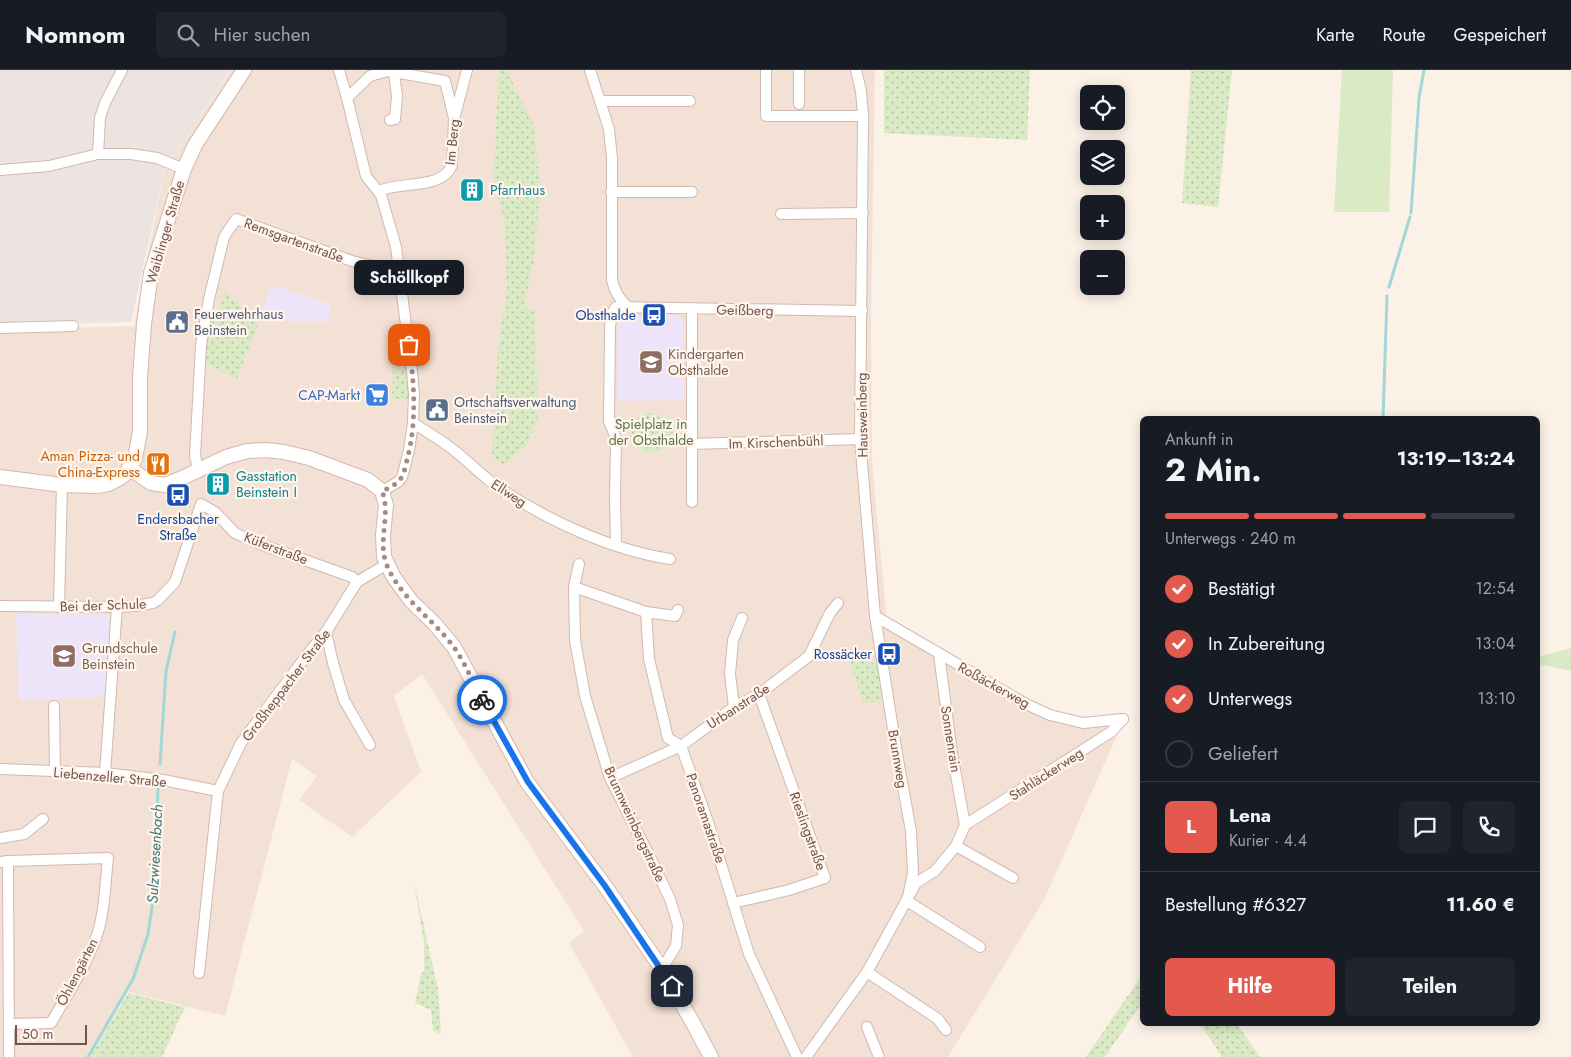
<!DOCTYPE html>
<html lang="de">
<head>
<meta charset="utf-8">
<style>
  :root { --surface:#171b24; --page:#20242c; --text:#f1f3f6; --muted:#9ea1a6; --line:#363941; --accent:#e4594e }
  body { margin:0; font-family:Jost,sans-serif; background:var(--page); color:var(--text); height:100vh; display:flex; flex-direction:column; font-size:19px; white-space:nowrap }
  * { box-sizing:border-box; margin:0 }
  p { font-size:16px; color:var(--muted) }
  .icon { flex:none; width:28px; height:28px; fill:none; stroke:currentColor; stroke-width:2; stroke-linecap:round; stroke-linejoin:round }
  .map { position:relative; flex:1; overflow:hidden }
  .drawer { position:absolute; left:1140px; top:346px; width:400px; height:610px; display:flex; flex-direction:column; background:var(--surface); border-radius:8px; box-shadow:0 2px 12px #0003 }
  .drawer>* { flex:none }
  .tools { position:absolute; left:1080px; top:15px; display:grid; gap:10px }
  .tools a { display:grid; place-items:center; width:45px; height:45px; border-radius:8px; background:var(--surface); box-shadow:0 2px 12px #0003; font-size:25px }
  .scale { position:absolute; left:15px; bottom:12px; width:72px; box-sizing:border-box; padding-left:5px; border:2px solid #76544b; border-top:0; font-size:14px; line-height:18px; white-space:nowrap; color:#76544b; -webkit-text-stroke:4px #fff5ed; paint-order:stroke }
  .pin { position:absolute; display:grid; place-items:center; width:42px; height:42px; color:#fff; margin:-21px; border-radius:10px; box-shadow:0 2px 8px #0006 }
  .courier { position:absolute; display:grid; place-items:center; width:50px; height:50px; margin:-25px; border:4px solid #1a73e8; border-radius:50%; background:#fff; color:#222; box-shadow:0 1px 6px #0007 }
  .bubble { position:absolute; height:35px; border-radius:8px; background:var(--surface); box-shadow:0 2px 12px #0003; font-size:16px; font-weight:700; line-height:35px; text-align:center }
  .overview em { font-style:normal; font-weight:700 }
  .overview div { display:flex; flex-direction:column-reverse }
  .overview { display:flex; align-items:center; justify-content:space-between; height:85px; padding:0 25px }
  h1 { font-size:32px; font-weight:700; line-height:38px }
  .bar { display:grid; grid-template-columns:repeat(4,1fr); gap:8px 5px; align-content:center; height:60px; padding:0 25px }
  .bar i { height:6px; border-radius:4px; background:var(--line) }
  .bar .selected { background:var(--accent) }
  .bar p { grid-column:span 4 }
  .line { display:flex; align-items:center; gap:12px; padding:0 25px; border-top:1px solid var(--line) }
  .line div { flex:1 }
  .round { display:grid; place-items:center; flex:none; width:52px; height:52px; border-radius:8px; background:var(--page) }
  ol { padding:0 25px; list-style:none }
  li { display:flex; align-items:center; gap:15px; height:55px }
  li p { margin-inline-start:auto }
  li .icon { padding:5px; border-radius:50%; background:var(--accent); color:#fff; stroke-width:4 }
  li:last-child { color:var(--muted) }
  li i { width:28px; height:28px; border:2px solid var(--line); border-radius:50% }
  .cta { display:flex; gap:10px; margin-top:auto; padding:10px 25px }
  .cta a { flex:1; height:58px; border-radius:8px; background:var(--accent); color:#fff; font-size:20px; font-weight:700; line-height:58px; text-align:center }
  .cta a+a { background:var(--page); color:var(--text) }
  header { display:flex; align-items:center; gap:30px; box-sizing:border-box; height:70px; padding:0 25px; background:var(--surface); border-bottom:1px solid var(--line) }
  header strong { font-size:24px }
  nav { display:flex; gap:28px; margin-inline-start:auto; font-size:18px }
  .search { width:350px; height:45px; background:var(--page); display:flex; align-items:center; gap:12px; box-sizing:border-box; padding:0 18px; border-radius:8px; color:var(--muted); font-size:19px }
  .map>svg:first-child { display:block }
</style>
</head>
<body>
<header>
<strong>Nomnom</strong>
<div class="search"><svg class="icon" aria-label="search" viewBox="0 0 24 24"><circle cx="10" cy="10" r="6"/><path d="M15 15l6 6"/></svg>Hier suchen</div>
<nav><a>Karte</a><a>Route</a><a>Gespeichert</a></nav>
</header>
<div class="map">
<svg width="1571" height="987" viewBox="0 0 1571 987">
  <defs>
    <pattern id="grass-dots" width="8" height="8" patternUnits="userSpaceOnUse" patternTransform="scale(1.25)"><rect width="8" height="8" fill="#daeac5"/><path d="M2 2h.1M6 6h.1" fill="none" stroke="#b5c0a2" stroke-width="1.8" stroke-linecap="round"/></pattern>
  </defs>
  <rect width="100%" height="100%" fill="#fcf1e7"/>
  <!-- residential -->
  <polygon fill="#f4e1d5" points="231,0 875,0 871,249 872,391 887,553 1050,645 1083,653 1124,649 1044,830 948,987 633,987 569,873 584,861 422,604 394,626 421,702 352,767 299,730 317,706 292,689 225,946 128,922 88,987 0,987 0,259 134,256 164,102"/>
  <!-- industrial -->
  <polygon fill="#ede4e1" points="0,0 230,0 164,102 131,252 0,256"/>
  <!-- education -->
  <g fill="#eee4f9">
    <polygon points="270,215 330,234 328,252 266,251 261,247"/>
    <polygon points="677,246 681,249 683,253 684,330 618,331 618,247"/>
    <polygon points="16,544 114,545 108,627 19,630"/>
  </g>
  <!-- grass -->
  <g fill="url(#grass-dots)">
    <polygon points="499,0 508,0 511,9 534,56 540,117 535,184 524,237 535,241 538,350 526,375 504,395 492,386 498,279 507,218 504,149 493,111"/>
    <polygon points="884,0 1030,0 1027,70 884,63"/>
    <polygon points="1191,0 1232,0 1218,137 1182,133"/>
    <polygon points="225,220 258,255 237,309 204,292 210,249 217,251"/>
    <polygon points="407,299 410,329 392,329 393,300"/>
    <polygon points="647,342 666,346 673,362 665,379 647,383 632,374 632,352"/>
    <polygon points="846,582 878,595 882,631 863,633"/>
    <polygon points="414,812 438,919 441,964 433,961 431,940 415,933 421,904 424,901 424,872"/>
    <polygon points="1142,905 1142,933 1105,987 1086,987"/>
    <polygon points="128,923 185,937 162,987 90,987"/>
    <polygon points="1200,954 1237,954 1260,987 1220,987 1221,985"/>
  </g>
  <!-- garden -->
  <g fill="#daeac5">
    <polygon points="1342,0 1393,0 1389,142 1334,142"/>
    <polygon points="1571,578 1571,601 1538,594 1538,587"/>
  </g>
  <g fill="none" stroke-linecap="round" stroke-linejoin="round">
    <!-- stream -->
    <g stroke="#a2d7d7" stroke-width="3">
      <polyline points="1411,143 1419,28 1424,0"/>
      <polyline points="1389,217 1410,147"/>
      <polyline points="1383,349 1387,226"/>
      <polyline points="160,694 166,601 175,562"/>
      <polyline points="88,987 133,909 148,864 155,818 158,717"/>
    </g>
    <defs>
      <g id="street">
        <polyline points="339,0 347,28 366,106 381,125 396,177 412,302 414,324 413,353 409,380 404,400 402,407 398,412 382,421"/>
        <path d="M590 0 609 59 612 88V210C615 222 619 229 628 237"/>
        <polyline points="766,0 766,46 863,46"/>
        <polyline points="856,0 861,21 863,46 860,369 875,546 898,690 911,761 913,803 907,831"/>
        <polyline points="388,1 445,11 454,48"/>
        <polyline points="347,28 370,6 388,1 388,0"/>
        <polyline points="600,31 690,31"/>
        <polyline points="799,34 799,0"/>
        <polyline points="390,50 395,49 397,26 394,3"/>
        <polyline points="98,84 100,48 105,33 122,0"/>
        <polyline points="0,100 49,96 98,84 131,84 157,88 184,99"/>
        <path d="M379 121C400 111 443 120 452 95L454 49 467 0"/>
        <polyline points="611,122 692,122"/>
        <polyline points="781,144 863,143"/>
        <polyline points="692,239 692,432"/>
        <polyline points="0,258 73,256"/>
        <path d="M413 353C426 361 439 369 451 378 466 389 480 404 495 415 544 449 611 480 670 489"/>
        <polyline points="691,374 860,369"/>
        <polyline points="201,399 197,394 195,386 201,275 209,229 224,167 236,149 352,191 373,196 400,197"/>
        <polyline points="616,475 615,428 616,368 609,351 610,256 612,243 616,237 862,241"/>
        <polyline points="579,494 574,517 575,570 585,626 610,708 650,787 670,829 678,855 676,876 662,899"/>
        <polyline points="574,517 646,542"/>
        <polyline points="0,536 117,537 135,536 153,533 158,530 175,512 201,434 215,442 235,463 260,474 352,507 357,512"/>
        <polyline points="59,537 62,415"/>
        <polyline points="678,540 675,546 646,542 649,589 668,668 681,676 708,752 749,884 797,987"/>
        <polyline points="875,546 1026,634 1050,645 1083,653 1123,649"/>
        <polyline points="326,562 333,593 344,630 370,675"/>
        <polyline points="939,584 952,683 965,755"/>
        <polyline points="54,636 55,702"/>
        <polyline points="734,637 730,604 733,570 742,548"/>
        <polyline points="0,699 105,703 163,710 218,721"/>
        <polyline points="105,703 117,537"/>
        <polyline points="610,708 681,676 734,637 759,624 809,586 830,543 838,533"/>
        <polyline points="965,755 1111,662 1123,649"/>
        <polyline points="0,768 24,764 43,749"/>
        <polyline points="956,776 1013,808"/>
        <path d="M8 791 108 788C105 814 105 843 96 868 85 898 67 925 51 953L9 954"/>
        <polyline points="0,792 8,791 9,987"/>
        <polyline points="907,831 980,877"/>
        <polyline points="733,833 789,820 825,808 759,624"/>
        <polyline points="867,902 938,949 946,960"/>
        <polyline points="199,903 218,721 241,673 307,585 326,562 357,512 387,494"/>
        <polyline points="867,957 879,987"/>
        <polyline points="806,987 867,902 916,813 935,801 956,776 965,755"/>
      </g>
      <g id="secondary">
        <polyline points="129,398 151,413 165,415 182,408 226,387 247,381 266,380 284,382 309,388 368,410 382,421 386,435 383,465 384,487 393,506 411,531 434,553 454,577 527,712 605,816 662,899 694,955 711,987"/>
        <polyline points="0,407 62,415 97,416 108,414 120,408 125,404 135,389 140,361 140,307 144,254 151,203 184,99 195,75 244,0"/>
      </g>
    </defs>
    <!-- street casing -->
    <use href="#street" stroke="#d0b9af" stroke-width="12"/>
    <!-- secondary casing -->
    <use href="#secondary" stroke="#d3b8ad" stroke-width="16"/>
    <!-- street -->
    <use href="#street" stroke="#fff" stroke-width="10"/>
    <!-- secondary -->
    <use href="#secondary" stroke="#fff" stroke-width="14"/>
  </g>
  <g fill="none" stroke-linecap="round" stroke-linejoin="round">
    <!-- done -->
    <path stroke="#a58b82" stroke-width="5" stroke-dasharray="0 9" d="M409 275C414 312 417 349 408 386 406 393 405 402 401 408 396 415 389 418 382 421 391 444 378 469 386 493 399 527 432 548 453 576 465 592 473 613 482 630"/>
    <!-- route -->
    <polyline stroke="#1a73e8" stroke-width="6" points="482,630 528,712 605,816 672,916"/>
  </g>
  <!-- icons -->
  <defs>
    <symbol id="building-square" viewBox="-11 -11 22 22"><rect x="-9" y="-9" width="18" height="18" rx="4" fill="#0f9aa8" stroke="#fff5ed"/><path d="M-4-6H4V6H1V3H-1V6H-4ZM-2.5-4.3h1.7v1.8h-1.7ZM.8-4.3h1.7v1.8H.8ZM-2.5-1h1.7V.8h-1.7ZM.8-1h1.7V.8H.8Z" fill="#fff"/></symbol>
    <symbol id="bus-square" viewBox="-11 -11 22 22"><rect x="-9" y="-9" width="18" height="18" rx="4" fill="#1a4fb4" stroke="#fff5ed"/><path d="M-5-6H5V4H4V6H2V4H-2V6H-4V4H-5ZM-3.5-4V0h7V-4ZM-3.5 1.2v1.5H-2V1.2ZM2 1.2v1.5H3.5V1.2Z" fill="#fff"/></symbol>
    <symbol id="civic-square" viewBox="-11 -11 22 22"><rect x="-9" y="-9" width="18" height="18" rx="4" fill="#5c6f8a" stroke="#fff5ed"/><path d="M-.6-6.5H3V-4.5H.6V-3L4-1V1h2V6H-6V1h2V-1L-.6-3ZM-1.2 2.5V6h2.4V2.5Z" fill="#fff"/></symbol>
    <symbol id="school-square" viewBox="-11 -11 22 22"><rect x="-9" y="-9" width="18" height="18" rx="4" fill="#8d6e63" stroke="#fff5ed"/><path d="M0-5L7-2L0 1L-7-2ZM-4 1L0 2.5L4 1V4Q0 6-4 4Z" fill="#fff"/></symbol>
    <symbol id="supermarket-square" viewBox="-11 -11 22 22"><rect x="-9" y="-9" width="18" height="18" rx="4" fill="#3f7fe0" stroke="#fff5ed"/><path d="M-6-5.5h2.5l.6 2H6L4.5 2H-2.5L-4.4-4H-6ZM-1.5 3.2a1.3 1.3 0 1 0 .1 0ZM3 3.2a1.3 1.3 0 1 0 .1 0Z" fill="#fff"/></symbol>
    <symbol id="restaurant-square" viewBox="-11 -11 22 22"><rect x="-9" y="-9" width="18" height="18" rx="4" fill="#e8710a" stroke="#fff5ed"/><path d="M-5-6h1v4h1v-4h1v4h1v-4h1v5L-1.5 .5V6h-2V.5L-5-1ZM5-6V6H3V1.5H1.5Q1.5-4 5-6Z" fill="#fff"/></symbol>
  </defs>
  <g fill-rule="evenodd">
    <use href="#building-square" x="458" y="106" width="28" height="28"/>
    <use href="#bus-square" x="640" y="231" width="28" height="28"/>
    <use href="#civic-square" x="163" y="238" width="28" height="28"/>
    <use href="#school-square" x="637" y="278" width="28" height="28"/>
    <use href="#supermarket-square" x="363" y="311" width="28" height="28"/>
    <use href="#civic-square" x="423" y="326" width="28" height="28"/>
    <use href="#restaurant-square" x="144" y="380" width="28" height="28"/>
    <use href="#building-square" x="204" y="400" width="28" height="28"/>
    <use href="#bus-square" x="164" y="411" width="28" height="28"/>
    <use href="#bus-square" x="875" y="570" width="28" height="28"/>
    <use href="#school-square" x="50" y="572" width="28" height="28"/>
  </g>
  <g text-anchor="middle" dominant-baseline="central" stroke-width="4.5" stroke-linejoin="round" paint-order="stroke">
    <!-- street labels -->
    <g font-size="14" fill="#76544b" stroke="#fff5ed">
      <text transform="translate(452 72) rotate(-84)">Im Berg</text>
      <text transform="translate(165 162) rotate(-74)">Waiblinger Straße</text>
      <text transform="translate(294 170) rotate(20)">Remsgartenstraße</text>
      <text transform="translate(745 240) rotate(1)">Geißberg</text>
      <text transform="translate(862 345) rotate(-91)">Hausweinberg</text>
      <text transform="translate(776 372) rotate(-2)">Im Kirschenbühl</text>
      <text transform="translate(509 423) rotate(33)">Ellweg</text>
      <text transform="translate(276 478) rotate(21)">Küferstraße</text>
      <text transform="translate(103 535) rotate(-2)">Bei der Schule</text>
      <text transform="translate(286 615) rotate(-53)">Großheppacher Straße</text>
      <text transform="translate(994 615) rotate(29)">Roßäckerweg</text>
      <text transform="translate(738 636) rotate(-33)">Urbanstraße</text>
      <text transform="translate(951 669) rotate(81)">Sonnenrain</text>
      <text transform="translate(898 689) rotate(80)">Brunnweg</text>
      <text transform="translate(1046 704) rotate(-33)">Stahläckerweg</text>
      <text transform="translate(110 707) rotate(5)">Liebenzeller Straße</text>
      <text transform="translate(706 748) rotate(71)">Panoramastraße</text>
      <text transform="translate(635 754) rotate(65)">Brunnweinbergstraße</text>
      <text transform="translate(808 761) rotate(70)">Rieslingstraße</text>
      <text transform="translate(77 902) rotate(-63)">Öhlengärten</text>
    </g>
    <!-- culture labels -->
    <g font-size="14" fill="#0d838f" stroke="#fff5ed" text-anchor="start">
      <text x="490" y="120">Pfarrhaus</text>
      <text x="236" y="406">Gasstation<tspan x="236" dy="16">Beinstein I</tspan></text>
    </g>
    <!-- service labels -->
    <g font-size="14" fill="#4e5e75" stroke="#fff5ed" text-anchor="start">
      <text x="194" y="244">Feuerwehrhaus<tspan x="194" dy="16">Beinstein</tspan></text>
      <text x="454" y="332">Ortschaftsverwaltung<tspan x="454" dy="16">Beinstein</tspan></text>
    </g>
    <!-- transit labels -->
    <g font-size="14" fill="#164399" stroke="#fff5ed" text-anchor="end">
      <text x="636" y="245">Obsthalde</text>
      <text x="178" y="449" text-anchor="middle">Endersbacher<tspan x="178" dy="16">Straße</tspan></text>
      <text x="872" y="584">Rossäcker</text>
    </g>
    <!-- education labels -->
    <g font-size="14" fill="#785e54" stroke="#fff5ed" text-anchor="start">
      <text x="668" y="284">Kindergarten<tspan x="668" dy="16">Obsthalde</tspan></text>
      <text x="82" y="578">Grundschule<tspan x="82" dy="16">Beinstein</tspan></text>
    </g>
    <!-- shop labels -->
    <g font-size="14" fill="#366cbe" stroke="#fff5ed" text-anchor="end">
      <text x="360" y="325">CAP-Markt</text>
    </g>
    <!-- park labels -->
    <g font-size="14" fill="#587541" stroke="#fff5ed">
      <text x="651" y="354">Spielplatz in<tspan x="651" dy="16">der Obsthalde</tspan></text>
    </g>
    <!-- food labels -->
    <g font-size="14" fill="#c56008" stroke="#fff5ed" text-anchor="end">
      <text x="140" y="386">Aman Pizza- und<tspan x="140" dy="16">China-Express</tspan></text>
    </g>
    <!-- water labels -->
    <g font-size="15" font-style="italic" fill="#3f7a7b" stroke="#fff5ed">
      <text transform="translate(155 784) rotate(-87)">Sulzwiesenbach</text>
    </g>
  </g>
</svg>
<div class="tools">
<a><svg class="icon" aria-label="locate" viewBox="0 0 24 24"><circle cx="12" cy="12" r="6"/><path d="M12 2v4M12 18v4M2 12h4M18 12h4"/></svg></a>
<a><svg class="icon" aria-label="layers" viewBox="0 0 24 24"><path d="M12 4l9 5-9 5-9-5zM3 14l9 5 9-5"/></svg></a>
<a>+</a>
<a>−</a>
</div>
<div class="scale">50 m</div>
<div class="pin" style="left:409px;top:275px;background:#ea580c"><svg class="icon" aria-label="bag" viewBox="0 0 24 24"><path d="M5 8h14l-1 12H6zM9 8a3 3 0 0 1 6 0"/></svg></div>
<div class="pin" style="left:672px;top:916px;background:#1f2937"><svg class="icon" aria-label="home" viewBox="0 0 24 24"><path d="M3 11l9-7 9 7M6 9v11h12V9"/></svg></div>
<div class="courier" style="left:482px;top:630px"><svg class="icon" aria-label="bike" viewBox="0 0 24 24"><circle cx="6" cy="16" r="4"/><circle cx="18" cy="16" r="4"/><path d="M6 16l4-8h5l3 8M10 8l3 8H6M13 5h3"/></svg></div>
<div class="bubble" style="left:354px;top:190px;width:110px">Schöllkopf</div>
<section class="drawer">
<div class="overview"><div><h1>2 Min.</h1><p>Ankunft in</p></div><em>13:19–13:24</em></div>
<div class="bar"><i class="selected"></i><i class="selected"></i><i class="selected"></i><i></i><p>Unterwegs · 240 m</p></div>
<ol>
<li><svg class="icon" aria-label="check" viewBox="0 0 24 24"><path d="M5 12l5 5 9-10"/></svg>Bestätigt<p>12:54</p></li>
<li><svg class="icon" aria-label="check" viewBox="0 0 24 24"><path d="M5 12l5 5 9-10"/></svg>In Zubereitung<p>13:04</p></li>
<li><svg class="icon" aria-label="check" viewBox="0 0 24 24"><path d="M5 12l5 5 9-10"/></svg>Unterwegs<p>13:10</p></li>
<li><i></i>Geliefert</li>
</ol>
<div class="line" style="height:90px"><b class="round" style="background:var(--accent);color:#fff">L</b><div><b>Lena</b><p>Kurier · 4.4</p></div><a class="round"><svg class="icon" aria-label="chat" viewBox="0 0 24 24"><path d="M4 5h16v11H9l-5 4z"/></svg></a><a class="round"><svg class="icon" aria-label="phone" viewBox="0 0 24 24"><path d="M5 4h4l2 5-3 2q2 4 5 5l2-3 5 2v4C11 20 4 13 5 4z"/></svg></a></div>
<div class="line" style="height:65px"><div>Bestellung #6327</div><b>11.60 €</b></div>
<div class="cta"><a>Hilfe</a><a>Teilen</a></div>
</section>
</div>
</body>
</html>
